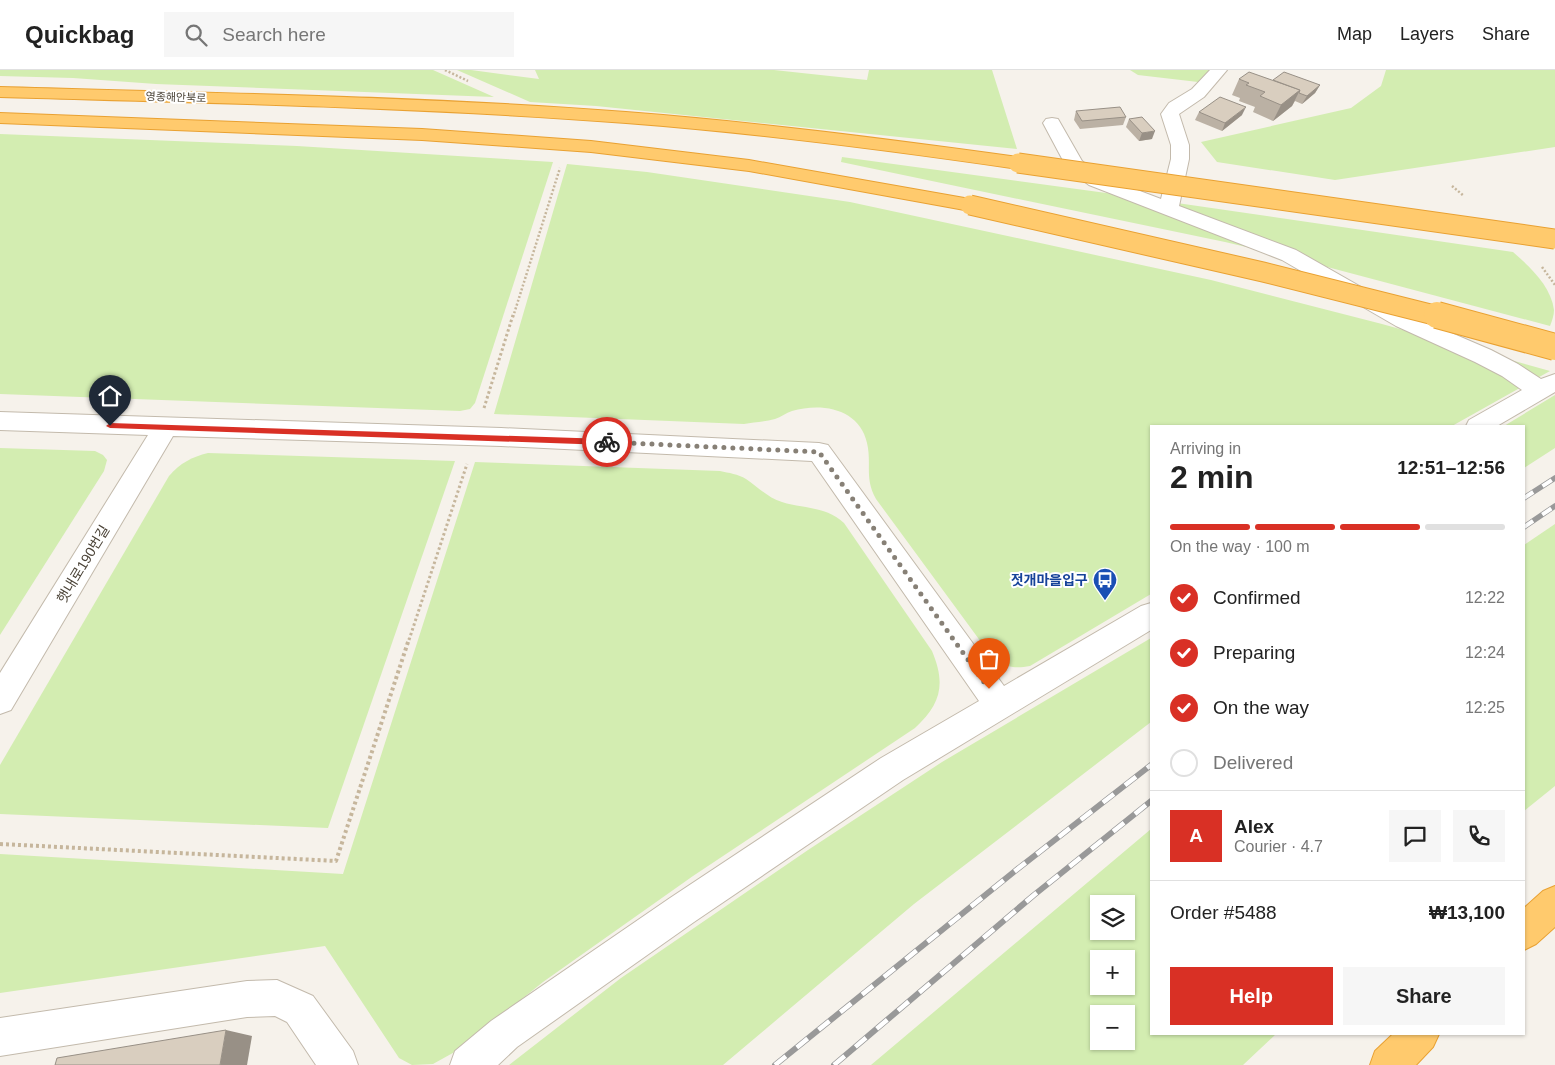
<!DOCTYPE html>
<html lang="en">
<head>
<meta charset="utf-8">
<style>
  :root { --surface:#fff; --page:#f6f6f6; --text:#222; --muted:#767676; --line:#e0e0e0; --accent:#d93025 }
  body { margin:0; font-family:Arial,"Noto Sans KR",sans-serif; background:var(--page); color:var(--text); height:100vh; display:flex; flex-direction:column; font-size:19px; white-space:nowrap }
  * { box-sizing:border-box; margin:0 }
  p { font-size:16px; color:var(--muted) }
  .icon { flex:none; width:28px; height:28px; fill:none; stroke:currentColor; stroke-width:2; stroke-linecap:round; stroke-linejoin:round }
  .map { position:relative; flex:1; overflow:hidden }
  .sheet { position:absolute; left:1150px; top:355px; width:375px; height:610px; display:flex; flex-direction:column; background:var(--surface); border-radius:0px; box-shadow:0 1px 4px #0004 }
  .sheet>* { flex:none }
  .fabs { position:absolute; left:1090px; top:825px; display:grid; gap:10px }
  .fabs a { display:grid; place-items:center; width:45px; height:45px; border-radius:0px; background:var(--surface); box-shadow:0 1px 4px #0004; font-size:25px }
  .pin { position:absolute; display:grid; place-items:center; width:42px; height:42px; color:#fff; margin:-51px -21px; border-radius:50% 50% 50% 0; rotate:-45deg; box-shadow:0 0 5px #0007 }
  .pin .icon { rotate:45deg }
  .courier { position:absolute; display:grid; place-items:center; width:50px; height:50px; margin:-25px; border:4px solid #d93025; border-radius:50%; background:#fff; color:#222; box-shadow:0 1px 6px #0007 }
  .head em { font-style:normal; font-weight:700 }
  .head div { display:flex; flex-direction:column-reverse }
  .head { display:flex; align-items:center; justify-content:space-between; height:85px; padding:0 20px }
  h1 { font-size:32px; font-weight:700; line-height:38px }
  .bar { display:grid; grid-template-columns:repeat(4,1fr); gap:8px 5px; align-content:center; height:60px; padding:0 20px }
  .bar i { height:6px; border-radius:4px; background:var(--line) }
  .bar .selected { background:var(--accent) }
  .bar p { grid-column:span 4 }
  .line { display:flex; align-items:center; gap:12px; padding:0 20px; border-top:1px solid var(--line) }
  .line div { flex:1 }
  .round { display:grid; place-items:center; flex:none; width:52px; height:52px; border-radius:0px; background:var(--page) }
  ol { padding:0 20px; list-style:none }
  li { display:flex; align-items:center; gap:15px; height:55px }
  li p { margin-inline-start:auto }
  li .icon { padding:5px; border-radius:50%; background:var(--accent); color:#fff; stroke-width:4 }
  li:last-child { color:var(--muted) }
  li i { width:28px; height:28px; border:2px solid var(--line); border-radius:50% }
  .cta { display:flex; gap:10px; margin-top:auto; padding:10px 20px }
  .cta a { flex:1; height:58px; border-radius:0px; background:var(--accent); color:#fff; font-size:20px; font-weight:700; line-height:58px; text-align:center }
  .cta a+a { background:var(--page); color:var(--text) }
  header { display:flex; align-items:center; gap:30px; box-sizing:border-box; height:70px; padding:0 25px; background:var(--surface); border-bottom:1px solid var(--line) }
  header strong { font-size:24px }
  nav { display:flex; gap:28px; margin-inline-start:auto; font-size:18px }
  .search { width:350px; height:45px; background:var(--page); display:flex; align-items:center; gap:12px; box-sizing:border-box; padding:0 18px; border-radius:0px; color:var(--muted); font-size:19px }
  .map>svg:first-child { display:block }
</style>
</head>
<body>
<header>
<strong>Quickbag</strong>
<div class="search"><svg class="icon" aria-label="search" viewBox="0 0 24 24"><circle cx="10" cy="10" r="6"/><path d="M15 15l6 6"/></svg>Search here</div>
<nav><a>Map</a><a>Layers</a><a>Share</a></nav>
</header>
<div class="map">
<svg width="1555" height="995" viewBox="0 0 1555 995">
  <rect width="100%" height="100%" fill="#f6f2eb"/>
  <!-- green -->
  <g fill="#d3edb1" fill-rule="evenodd">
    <polygon points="0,0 433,0 494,27 156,14 73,8 0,6"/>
    <polygon points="457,0 471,0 539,9 535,0 774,0 867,10 869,0 992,0 1017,79 596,36 530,32"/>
    <polygon points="1130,0 1213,0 1198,12 1138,5"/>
    <polygon points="1386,0 1555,0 1555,77 1335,110 1217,92 1201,72 1351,38 1381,16"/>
    <polygon points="0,64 297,76 553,92 475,333 470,339 460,341 0,324"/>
    <polygon points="842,87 1121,125 1272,183 1225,172 841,92"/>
    <path d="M567 94 647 102 850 132 1211 210 1382 254 1550 301 1452 356H1151V524L1030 596C1014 599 1005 597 992 587L876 429C864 408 872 394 867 373 860 339 822 332 792 341 786 343 781 347 775 349 765 352 754 352 744 354L494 344Z"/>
    <path d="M1177 133 1513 182C1530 197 1551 216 1554 240 1554 245 1552 251 1550 256L1316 194 1177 137Z"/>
    <polygon points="1555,325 1555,378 1524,398 1524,356 1504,356"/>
    <polygon points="0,378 95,381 103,385 107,390 104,401 0,565"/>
    <path d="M208 383 455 391 328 758 0 744V695L169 406C180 393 192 387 208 383Z"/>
    <path d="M475 392 720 401C729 403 738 404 746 409 758 417 768 428 782 432 804 439 826 436 844 453L932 581C946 614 941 634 915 658L693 806 543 912 460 979 433 994 412 995 399 988 325 876 0 923V784L343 804Z"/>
    <polygon points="1555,454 1555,716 1524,741 1524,475"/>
    <polygon points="1151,568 1151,652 914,834 723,995 509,995 621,908 808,780 942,692"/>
    <path d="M1151 759V964H1276L1243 995H871ZM1099 834H1126V861H1099ZM1099 889H1126V916H1099ZM1099 944H1126V971H1099Z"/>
  </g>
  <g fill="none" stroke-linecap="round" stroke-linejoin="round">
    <defs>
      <g id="minor">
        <polygon points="1210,0 1227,0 1204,27 1179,44 1189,75 1189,89 1179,136 1296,180 1412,246 1491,280 1518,294 1541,309 1555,304 1555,322 1497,356 1466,356 1469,350 1522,320 1502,306 1475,292 1396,256 1282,190 1089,115 1067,98 1043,53 1046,49 1052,48 1058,49 1082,91 1103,107 1161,129 1171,89 1171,75 1161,44 1169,33 1192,19"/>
        <polygon points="0,342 501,358 819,373 828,375 1004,616 1141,536 1151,533 1151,560 903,710 694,852 517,977 498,995 450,995 455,981 491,951 670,828 881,688 979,631 812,391 501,376 173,366 11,640 0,644 0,603 148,365 0,360"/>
        <polygon points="277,910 313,926 353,981 358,995 316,995 287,952 275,946 247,947 0,986 0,948 247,911"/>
      </g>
      <g id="highway">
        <path d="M0 17C209 23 417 26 626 42 757 52 887 69 1018 87L1025 89 1027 93 1025 97 1018 99C887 80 757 63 626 53 417 37 209 33 0 27Z"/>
        <polygon points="0,43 422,59 591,71 749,90 970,129 977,131 980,135 977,139 970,141 749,101 591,82 422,70 0,53"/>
        <polygon points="1555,816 1555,857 1536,874 1524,880 1524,838 1543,821"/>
        <polygon points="1393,964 1439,964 1433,977 1416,995 1370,995 1375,981"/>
      </g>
    </defs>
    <!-- minor casing -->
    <use href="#minor" stroke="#c3baac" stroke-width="2"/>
    <!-- highway casing -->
    <use href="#highway" stroke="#e9a132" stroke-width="2"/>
    <!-- path-far2 -->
    <g stroke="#c6b69c" stroke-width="2.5" stroke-dasharray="2 2" stroke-linecap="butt">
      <polyline points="445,0 468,11"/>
      <polyline points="1452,116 1464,126"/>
      <polyline points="1542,197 1555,215"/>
      <polyline points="513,247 560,98"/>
    </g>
    <!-- path-far1 -->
    <g stroke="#c6b69c" stroke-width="3" stroke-dasharray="2.5 2.5" stroke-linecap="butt">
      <polyline points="484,338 513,245"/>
      <polyline points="409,570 467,394"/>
    </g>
    <!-- path -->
    <polyline stroke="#c6b69c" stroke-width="4" stroke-dasharray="3 3" stroke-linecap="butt" points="0,774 336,791 409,569"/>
    <!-- minor -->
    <use href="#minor" fill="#fff" fill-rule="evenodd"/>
    <!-- highway -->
    <use href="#highway" fill="#ffca6d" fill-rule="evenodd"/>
    <defs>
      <g id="rail-far1">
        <polyline points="1524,428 1555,408"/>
        <polyline points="1524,457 1555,436"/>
      </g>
      <g id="rail">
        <polyline points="775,995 1015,801 1151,695"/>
        <polyline points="834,995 1034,825 1151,731"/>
      </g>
    </defs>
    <!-- rail-far1 casing -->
    <use href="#rail-far1" stroke="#999" stroke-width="5.5"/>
    <!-- rail casing -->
    <use href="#rail" stroke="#999" stroke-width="6"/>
    <!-- rail-far1 -->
    <use href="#rail-far1" stroke="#fff" stroke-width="4" stroke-dasharray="11" stroke-linecap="butt"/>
    <!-- rail -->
    <use href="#rail" stroke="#fff" stroke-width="4.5" stroke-dasharray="14" stroke-linecap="butt"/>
    <defs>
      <g id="highway-bridge-far1">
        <polyline points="1018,93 1555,169"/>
        <polyline points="970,135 1263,202 1442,247"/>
      </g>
      <polyline id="highway-bridge" points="1437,245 1555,277"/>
    </defs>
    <!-- highway-bridge-far1 casing -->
    <use href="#highway-bridge-far1" stroke="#e9a132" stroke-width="21" stroke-linecap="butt"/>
    <!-- highway-bridge casing -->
    <use href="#highway-bridge" stroke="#e9a132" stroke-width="28" stroke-linecap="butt"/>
    <!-- highway-bridge-far1 -->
    <use href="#highway-bridge-far1" stroke="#ffca6d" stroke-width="19"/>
    <!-- highway-bridge -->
    <use href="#highway-bridge" stroke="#ffca6d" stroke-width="26"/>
  </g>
  <!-- wall -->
  <g fill="#bbb1a4">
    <polygon points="1239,9 1320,15 1315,23 1302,34 1295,31 1292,36 1273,51 1253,42 1255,37 1239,31 1240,28 1232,25"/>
    <polygon points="1076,41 1126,47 1123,55 1080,59 1074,50"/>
    <polygon points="1199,42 1242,45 1222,61 1195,50"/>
    <polygon points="1129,49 1152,69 1139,71 1126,57"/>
  </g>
  <!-- shaded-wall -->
  <g fill="#989086">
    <polygon points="1320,15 1315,23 1302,34 1307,26"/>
    <polygon points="1300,20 1292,36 1273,51 1281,35"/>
    <polygon points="1246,37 1242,45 1222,61 1225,53"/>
    <polygon points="1155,61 1152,69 1139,71 1142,63"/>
    <polygon points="226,960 252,966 247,995 220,995"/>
  </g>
  <!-- building -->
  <g fill="#d9cebf" stroke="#989086">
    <polygon points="1249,2 1300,20 1281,35 1260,26 1265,22 1246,15 1249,13 1239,9"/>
    <polygon points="1284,2 1320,15 1307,26 1299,23 1300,20 1273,10"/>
    <polygon points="1220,27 1246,37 1225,53 1199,42"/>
    <polygon points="1120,37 1126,47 1082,51 1076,41"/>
    <polygon points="1142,47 1155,61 1142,63 1129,49"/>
    <polygon points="226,960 220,995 55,995 57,988"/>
  </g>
  <!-- route -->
  <polygon fill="#d93025" points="110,353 607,369 610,372 607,375 110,358 106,356"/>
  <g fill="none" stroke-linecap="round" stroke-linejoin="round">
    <!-- done -->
    <polyline stroke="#878076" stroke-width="5" stroke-dasharray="0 9" points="607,372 819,382 989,619"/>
  </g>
  <!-- icons -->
  <defs>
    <symbol id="bus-pin" viewBox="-11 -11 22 30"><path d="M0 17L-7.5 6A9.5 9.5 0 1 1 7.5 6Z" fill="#1a4fb4" stroke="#fff"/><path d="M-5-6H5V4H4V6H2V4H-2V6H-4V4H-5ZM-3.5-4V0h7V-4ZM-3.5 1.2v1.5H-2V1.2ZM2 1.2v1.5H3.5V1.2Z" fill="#fff"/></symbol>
  </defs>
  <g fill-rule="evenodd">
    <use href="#bus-pin" x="1091" y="496" width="28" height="38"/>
  </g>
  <g text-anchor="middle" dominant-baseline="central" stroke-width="4" stroke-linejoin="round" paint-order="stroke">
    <!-- far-street labels -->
    <g font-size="11" fill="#4b4337" stroke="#fff">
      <text transform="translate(176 27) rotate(2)">영종해안북로</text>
    </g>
    <!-- street labels -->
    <g font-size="14" fill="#4b4337" stroke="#fff">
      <text transform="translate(83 494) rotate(-59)">햇내로190번길</text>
    </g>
    <!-- transit labels -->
    <g font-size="14" font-weight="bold" fill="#164399" stroke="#fff" text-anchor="end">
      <text x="1088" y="510">젓개마을입구</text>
    </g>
  </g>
</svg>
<div class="fabs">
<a><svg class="icon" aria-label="layers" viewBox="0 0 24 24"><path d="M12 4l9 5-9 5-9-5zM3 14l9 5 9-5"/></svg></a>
<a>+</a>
<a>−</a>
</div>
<div class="pin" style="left:989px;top:619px;background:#ea580c"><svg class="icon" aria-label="bag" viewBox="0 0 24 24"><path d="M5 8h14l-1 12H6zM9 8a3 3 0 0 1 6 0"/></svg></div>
<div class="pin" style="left:110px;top:356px;background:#1f2937"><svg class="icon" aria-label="home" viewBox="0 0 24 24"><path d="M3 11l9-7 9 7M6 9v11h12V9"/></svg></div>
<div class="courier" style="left:607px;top:372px"><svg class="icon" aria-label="bike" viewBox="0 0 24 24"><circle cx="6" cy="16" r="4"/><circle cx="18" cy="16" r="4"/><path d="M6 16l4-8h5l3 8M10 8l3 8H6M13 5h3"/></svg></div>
<section class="sheet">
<div class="head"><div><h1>2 min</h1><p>Arriving in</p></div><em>12:51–12:56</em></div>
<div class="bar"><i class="selected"></i><i class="selected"></i><i class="selected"></i><i></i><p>On the way · 100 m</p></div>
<ol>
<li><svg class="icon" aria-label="check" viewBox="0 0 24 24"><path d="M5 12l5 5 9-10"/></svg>Confirmed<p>12:22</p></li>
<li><svg class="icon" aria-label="check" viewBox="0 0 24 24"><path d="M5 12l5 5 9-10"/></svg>Preparing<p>12:24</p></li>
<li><svg class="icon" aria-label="check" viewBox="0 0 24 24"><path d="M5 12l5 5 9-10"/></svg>On the way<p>12:25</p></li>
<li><i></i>Delivered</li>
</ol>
<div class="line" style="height:90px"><b class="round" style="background:var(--accent);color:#fff">A</b><div><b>Alex</b><p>Courier · 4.7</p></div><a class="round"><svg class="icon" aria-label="chat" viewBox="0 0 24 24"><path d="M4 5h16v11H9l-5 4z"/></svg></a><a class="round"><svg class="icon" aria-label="phone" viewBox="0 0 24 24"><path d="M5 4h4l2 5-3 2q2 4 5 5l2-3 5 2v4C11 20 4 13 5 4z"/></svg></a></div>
<div class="line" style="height:65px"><div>Order #5488</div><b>₩13,100</b></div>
<div class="cta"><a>Help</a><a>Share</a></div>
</section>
</div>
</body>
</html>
